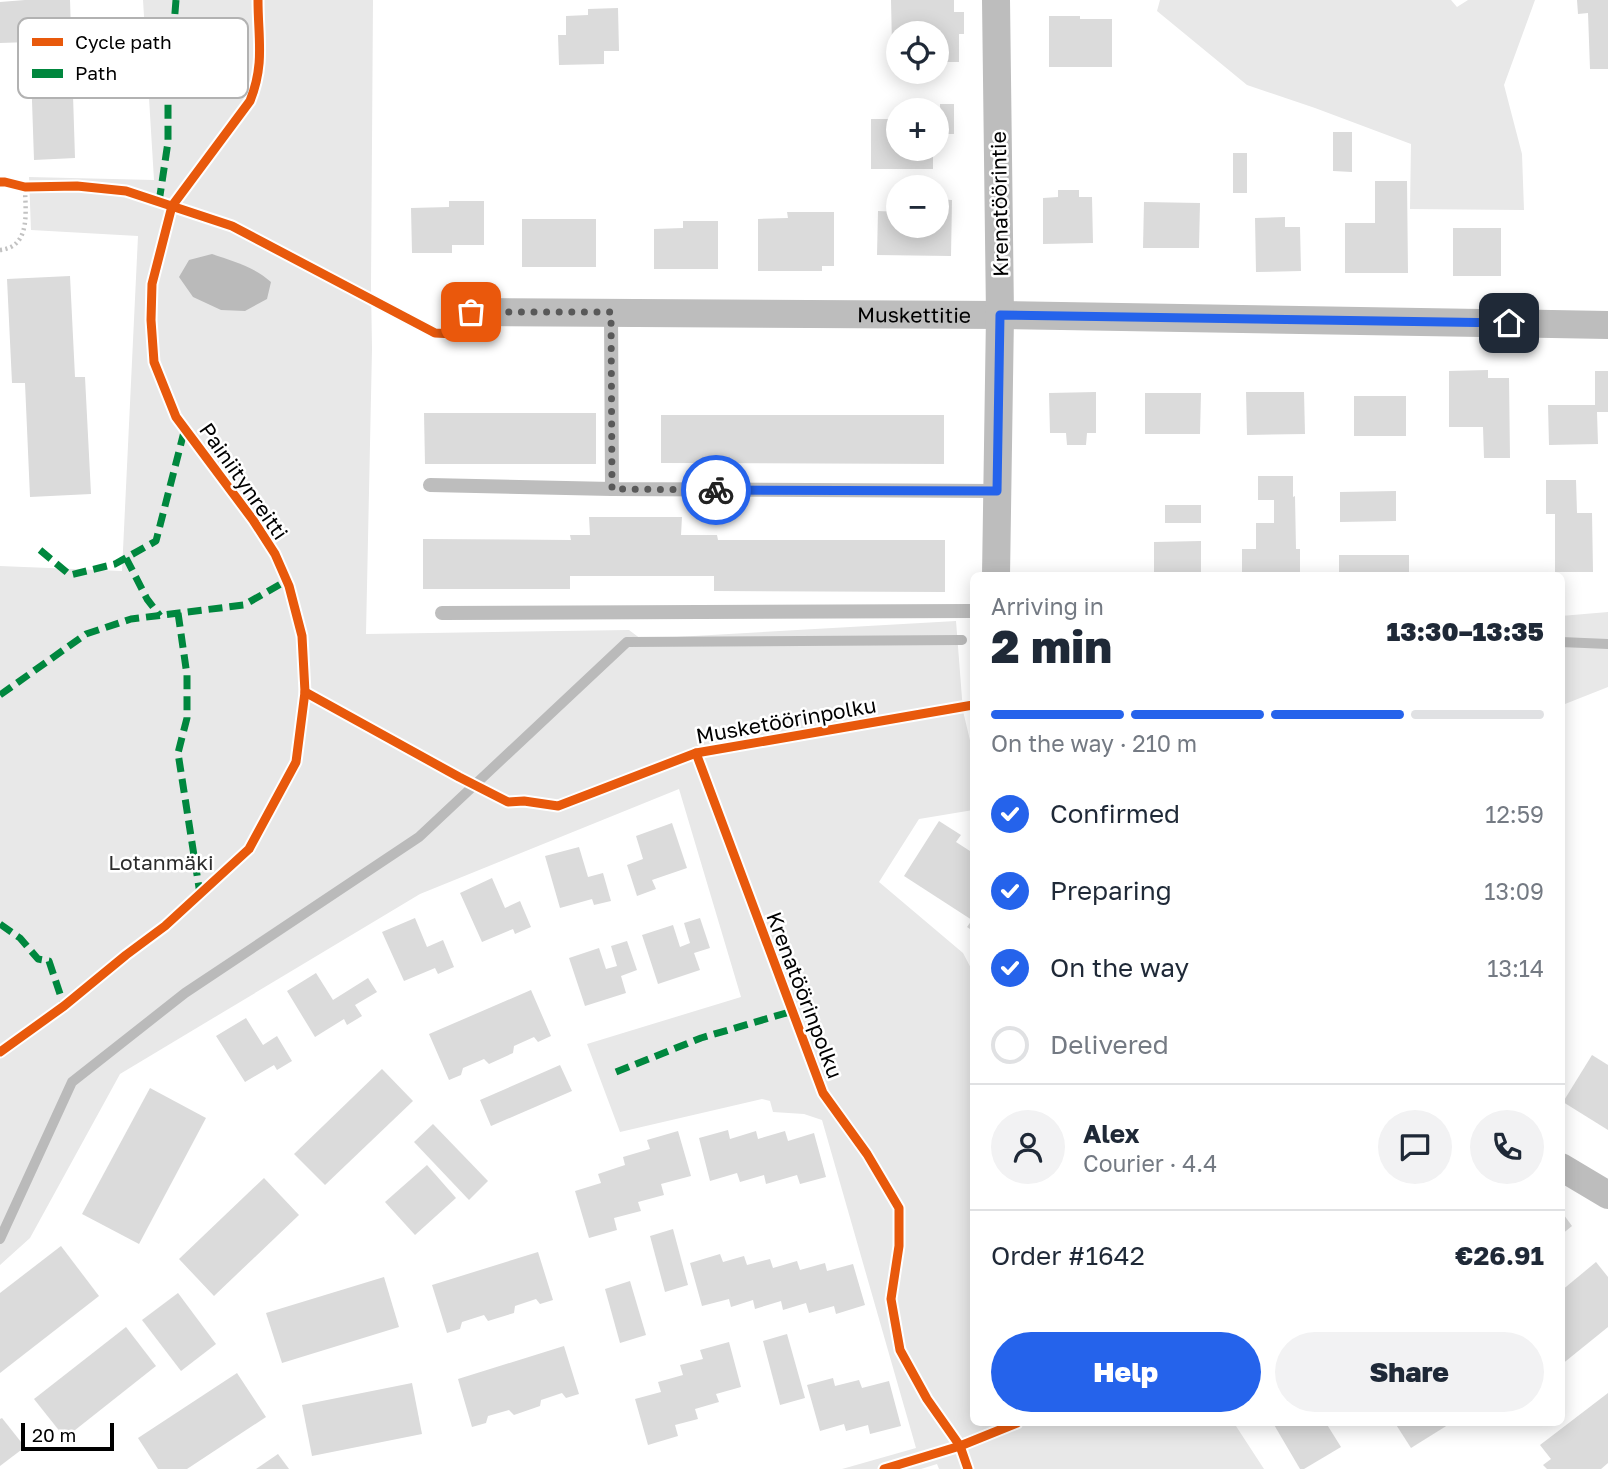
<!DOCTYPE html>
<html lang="en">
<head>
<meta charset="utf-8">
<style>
  :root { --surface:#fff; --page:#f2f2f3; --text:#1f2937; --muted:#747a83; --line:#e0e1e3; --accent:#2563eb }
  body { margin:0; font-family:"Golos Text",sans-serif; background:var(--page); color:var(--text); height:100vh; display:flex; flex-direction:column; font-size:26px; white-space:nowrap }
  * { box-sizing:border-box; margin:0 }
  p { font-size:23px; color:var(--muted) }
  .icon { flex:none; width:38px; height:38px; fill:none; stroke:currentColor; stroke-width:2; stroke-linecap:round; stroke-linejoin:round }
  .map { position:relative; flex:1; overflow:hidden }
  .panel { position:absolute; left:970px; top:572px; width:595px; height:854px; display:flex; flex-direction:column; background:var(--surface); border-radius:10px; box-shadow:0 4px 18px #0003 }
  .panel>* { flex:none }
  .buttons { position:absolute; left:886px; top:21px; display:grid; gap:14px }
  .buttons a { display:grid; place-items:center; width:63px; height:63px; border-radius:50%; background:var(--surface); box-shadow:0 4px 18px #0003; font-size:35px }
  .scale { position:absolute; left:21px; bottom:18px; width:93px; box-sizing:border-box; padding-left:7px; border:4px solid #000; border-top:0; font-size:19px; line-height:24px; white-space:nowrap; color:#000; -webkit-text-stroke:5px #fff; paint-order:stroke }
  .pin { position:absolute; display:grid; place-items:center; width:60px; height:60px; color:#fff; margin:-30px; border-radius:14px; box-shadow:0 4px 10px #0006 }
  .courier { position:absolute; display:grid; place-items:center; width:70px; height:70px; margin:-35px; border:5px solid #2563eb; border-radius:50%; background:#fff; color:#222; box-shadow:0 2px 9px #0007 }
  .summary em { font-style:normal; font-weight:800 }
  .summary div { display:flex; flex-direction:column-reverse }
  .summary { display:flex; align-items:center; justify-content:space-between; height:119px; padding:0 21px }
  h1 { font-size:46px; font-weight:800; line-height:52px }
  .bar { display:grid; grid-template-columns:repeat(4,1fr); gap:10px 7px; align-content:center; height:84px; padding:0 21px }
  .bar i { height:9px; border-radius:5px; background:var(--line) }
  .bar .on { background:var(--accent) }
  .bar p { grid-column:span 4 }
  .line { display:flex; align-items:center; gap:18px; padding:0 21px; border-top:2px solid var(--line) }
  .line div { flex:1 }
  .round { display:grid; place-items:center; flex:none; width:74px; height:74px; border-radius:37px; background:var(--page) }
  ol { padding:0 21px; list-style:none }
  li { display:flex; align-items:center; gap:21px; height:77px }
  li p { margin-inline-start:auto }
  li .icon { padding:7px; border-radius:50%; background:var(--accent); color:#fff; stroke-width:4 }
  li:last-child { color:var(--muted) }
  li i { width:38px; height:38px; border:4px solid var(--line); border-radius:50% }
  .button { display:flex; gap:14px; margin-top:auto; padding:14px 21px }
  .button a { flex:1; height:80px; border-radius:42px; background:var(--accent); color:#fff; font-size:28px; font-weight:800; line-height:80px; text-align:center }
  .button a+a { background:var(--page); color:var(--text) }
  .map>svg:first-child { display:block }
</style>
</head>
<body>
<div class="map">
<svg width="1608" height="1469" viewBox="0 0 1608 1469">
  <rect width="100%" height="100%" fill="#fff"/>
  <!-- green -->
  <g fill="#e8e8e8">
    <polygon points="143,0 373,0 371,286 372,349 366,634 629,630 641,639 956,621 963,711 973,753 973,810 919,819 879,882 963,953 973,972 973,1423 1234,1423 1264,1469 939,1469 937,1464 921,1469 842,1469 916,1448 822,1120 804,1114 773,1112 770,1101 762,1099 620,1132 587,1044 741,997 679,789 420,894 120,1074 30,1238 0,1265 0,566 122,571 138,236 31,230 29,177 154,180"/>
    <polygon points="1160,0 1451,0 1457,7 1468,0 1535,0 1504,85 1522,154 1524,210 1410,209 1411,144 1315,108 1247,85 1157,11"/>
    <polygon points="1608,612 1608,687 1565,704 1561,709 1561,616"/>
  </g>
  <!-- water -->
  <path fill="#bababa" d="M212 254C233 261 254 267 271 282L267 299 245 311 221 310 193 297 179 277 189 260Z"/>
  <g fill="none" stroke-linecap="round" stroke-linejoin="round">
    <!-- stream -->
    <g stroke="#bababa" stroke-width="10">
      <polyline points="1561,642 1608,644"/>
      <polyline points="0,1239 72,1082 185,993 419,837 627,642 962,640"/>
    </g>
  </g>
  <!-- building -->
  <g fill="#dbdbdb">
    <polygon points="25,0 70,0 75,158 34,160 30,42 0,43 0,2"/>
    <polygon points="891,0 954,0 954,12 964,12 964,34 959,34 959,62 936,62 936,33 898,33 898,45 892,46"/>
    <polygon points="1577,0 1608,0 1608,69 1590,69 1588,13 1578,14"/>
    <polygon points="618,8 619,51 604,51 604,64 559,65 558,35 566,35 566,16 588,15 588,9"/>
    <polygon points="1049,16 1080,16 1080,19 1112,19 1112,67 1049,67"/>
    <rect x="940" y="104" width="14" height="30"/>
    <polygon points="871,119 898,119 898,149 933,149 933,169 871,169"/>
    <polygon points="1333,132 1352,132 1352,172 1333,171"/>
    <rect x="1233" y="153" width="14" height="40"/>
    <polygon points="1375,181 1407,181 1408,273 1345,273 1345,223 1375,223"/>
    <polygon points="1058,190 1079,190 1079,197 1092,197 1093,243 1043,244 1043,198 1058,197"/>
    <polygon points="936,199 952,200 951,256 877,255 878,211 898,212 898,226 936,226"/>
    <polygon points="449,201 484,201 484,245 452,245 452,253 412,253 411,208 449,207"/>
    <polygon points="1144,202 1200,203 1199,248 1143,248"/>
    <polygon points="787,212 834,212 834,266 822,266 822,271 758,271 758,219 788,218"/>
    <polygon points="1285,217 1285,227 1300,227 1301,271 1256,272 1255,218"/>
    <rect x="522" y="219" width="74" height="48"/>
    <polygon points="683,221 718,221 718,269 654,269 654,229 683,228"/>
    <rect x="1453" y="228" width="48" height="48"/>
    <polygon points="70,276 75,377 85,377 91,494 30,497 25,383 12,383 7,279"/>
    <polygon points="1488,370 1488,378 1509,378 1510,458 1484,458 1483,427 1449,427 1449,371"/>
    <polygon points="1595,371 1608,371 1608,412 1597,412 1598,444 1549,445 1548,405 1595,405"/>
    <polygon points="1096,392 1096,433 1087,433 1086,445 1067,445 1066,433 1050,433 1049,393"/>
    <polygon points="1246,392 1304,392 1305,434 1247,435"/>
    <polygon points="1145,393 1201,393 1200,434 1145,434"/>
    <rect x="1354" y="396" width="52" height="40"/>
    <polygon points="424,413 596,413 596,464 425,464"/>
    <polygon points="661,415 944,415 944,464 661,463"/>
    <polygon points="1258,476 1293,476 1293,497 1295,496 1296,549 1300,549 1300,576 1242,576 1242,549 1256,549 1256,523 1274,523 1274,500 1258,500"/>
    <polygon points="1546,480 1576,480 1577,513 1592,513 1593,572 1555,572 1555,514 1546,514"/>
    <polygon points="1396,491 1396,521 1340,522 1340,492"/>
    <rect x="1165" y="505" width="36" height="18"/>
    <polygon points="589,517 682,517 681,535 717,535 718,540 945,540 945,592 714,591 714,576 570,576 570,589 423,589 423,539 571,540 570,535 590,535"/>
    <polygon points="1201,541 1201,576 1154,576 1154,542"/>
    <rect x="1339" y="555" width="70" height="21"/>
    <polygon points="939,821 961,835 956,842 973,853 973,931 967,927 972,920 904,876"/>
    <polygon points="672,823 687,868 652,880 656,889 637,896 627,865 643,859 636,836"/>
    <polygon points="579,847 588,877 603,873 611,901 594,905 592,899 560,908 545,856"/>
    <polygon points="492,878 505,908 520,901 531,927 515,934 513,929 482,942 460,893"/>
    <polygon points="415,918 427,947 443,940 454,967 438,974 435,968 404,981 382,932"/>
    <polygon points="700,918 710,948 694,953 700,970 658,984 642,935 673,925 680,947 690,943 684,923"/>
    <polygon points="627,941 637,970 621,976 626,993 585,1006 569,958 599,948 606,969 617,966 611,946"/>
    <polygon points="316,973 333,1000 368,978 377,992 355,1005 362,1016 347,1025 344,1019 315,1037 287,991"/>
    <polygon points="531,990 551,1036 538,1042 534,1037 514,1046 513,1053 489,1064 484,1059 463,1068 461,1075 449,1080 429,1034"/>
    <polygon points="246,1018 263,1045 277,1036 292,1061 277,1070 274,1065 245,1082 216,1036"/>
    <polygon points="1592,1055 1608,1065 1608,1130 1563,1102"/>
    <polygon points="560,1065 572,1091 491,1126 480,1100"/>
    <polygon points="382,1069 413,1101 325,1185 294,1154"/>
    <polygon points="150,1088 206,1118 139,1244 82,1214"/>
    <polygon points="433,1124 488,1181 469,1200 414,1142"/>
    <polygon points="728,1130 730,1139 756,1131 758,1139 785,1131 788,1141 814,1133 826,1177 800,1184 797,1175 766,1184 764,1175 740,1182 737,1173 710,1181 699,1138"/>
    <polygon points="678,1131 691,1176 661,1184 664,1195 638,1202 641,1211 614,1218 617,1230 589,1238 575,1191 601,1183 598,1174 625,1165 623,1157 650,1149 647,1140"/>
    <polygon points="427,1165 456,1198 415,1235 385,1202"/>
    <polygon points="264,1178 299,1215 214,1296 179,1259"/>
    <polygon points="1561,1211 1572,1226 1561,1235"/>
    <polygon points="673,1229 688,1285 665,1292 650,1236"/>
    <polygon points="61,1246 99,1296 0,1373 0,1293"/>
    <polygon points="538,1252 553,1300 540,1304 536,1299 515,1306 514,1313 488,1321 484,1315 462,1322 460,1329 447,1333 432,1285"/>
    <polygon points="720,1254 723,1262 744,1256 747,1265 770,1259 773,1268 797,1261 800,1270 825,1263 827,1271 853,1264 865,1305 836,1314 834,1306 809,1313 806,1303 783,1310 781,1301 755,1309 753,1300 731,1307 729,1299 702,1306 690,1263"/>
    <polygon points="1596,1262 1608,1277 1608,1327 1561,1365 1561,1291"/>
    <polygon points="384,1277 399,1327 282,1363 266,1313"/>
    <polygon points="630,1281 646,1335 620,1343 605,1289"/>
    <polygon points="178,1293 216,1344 181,1371 142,1320"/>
    <polygon points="126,1327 156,1366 65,1438 34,1399"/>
    <polygon points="787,1334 805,1398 780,1405 763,1341"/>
    <polygon points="729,1342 741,1387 716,1394 719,1402 695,1409 698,1419 675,1425 678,1436 648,1445 635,1399 661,1392 658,1382 683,1375 680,1365 703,1359 700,1350"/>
    <polygon points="564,1346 579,1394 566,1398 562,1393 541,1400 540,1406 514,1415 509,1410 488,1416 486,1423 472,1427 458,1379"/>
    <polygon points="237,1373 266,1417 187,1469 158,1469 138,1438"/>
    <polygon points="833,1378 835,1386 859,1380 862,1388 889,1381 901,1426 870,1434 868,1425 846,1431 844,1424 820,1431 807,1385"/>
    <polygon points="412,1383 422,1434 312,1456 302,1405"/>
    <polygon points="1608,1393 1608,1463 1601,1469 1547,1469 1543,1465 1551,1459 1540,1445"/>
    <polygon points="2,1418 25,1447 0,1466 0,1419"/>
    <polygon points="1273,1423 1326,1423 1341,1447 1304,1469 1300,1469"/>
    <polygon points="1395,1423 1451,1423 1411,1448"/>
    <polygon points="278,1454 289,1469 256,1469"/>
  </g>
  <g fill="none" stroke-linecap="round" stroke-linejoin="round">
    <!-- path -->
    <path stroke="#c2c2c2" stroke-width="4.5" stroke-dasharray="2 3.5" stroke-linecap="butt" d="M0 250C32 247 25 209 25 187"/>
    <!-- lane -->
    <g stroke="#bdbdbd" stroke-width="14">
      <polyline points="611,312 612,489 997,491"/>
      <polyline points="430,485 612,489"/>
      <polyline points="442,613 973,611"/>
    </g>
    <!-- street -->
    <g stroke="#bdbdbd" stroke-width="28">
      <path id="s1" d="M471 312 1000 315 1608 325"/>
      <polyline points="996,576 1000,315 996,0"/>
      <polyline points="1561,1167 1608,1195"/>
    </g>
    <!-- quiet -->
    <g stroke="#00873e" stroke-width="7" stroke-dasharray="14 7" stroke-linecap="butt">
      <polyline points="159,202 168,142 168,100 176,0"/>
      <polyline points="40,550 70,575 115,564 156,541 185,428"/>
      <polyline points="126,558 147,599 160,616"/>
      <polyline points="178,613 187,675 187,718 178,753 200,894"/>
      <polyline points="0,695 86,634 131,619 244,605 286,581"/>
      <polyline points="0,924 20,938 38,959 49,961 64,1006"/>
      <polyline points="616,1072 701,1038 793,1011"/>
    </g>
    <defs>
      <g id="cycleway">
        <polyline points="0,182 5,182 25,187 77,186 126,191 232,226 435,333 454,334 471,312"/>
        <polyline points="305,692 459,777 508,802 524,801 558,806 696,753 973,705"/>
        <polyline points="696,753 823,1093 867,1154 899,1208 899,1246 891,1299 900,1350 927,1399 960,1446 968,1469"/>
        <path d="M0 1052 64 1006 126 955 165 926 249 849 296 762 305 692 302 636 289 586 275 554 253 520 176 417 154 362 151 320 152 284 172 206 250 101C265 64 258 38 258 0"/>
        <polyline points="884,1469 960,1446 1017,1423"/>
      </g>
    </defs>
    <!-- cycleway casing -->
    <use href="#cycleway" stroke="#fff" stroke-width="13"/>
    <!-- cycleway -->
    <use href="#cycleway" stroke="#e8590c" stroke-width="9"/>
  </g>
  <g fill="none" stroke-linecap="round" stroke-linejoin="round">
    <!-- done -->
    <polyline stroke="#595959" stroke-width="7" stroke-dasharray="0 12.6" points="471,312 611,312 612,489 716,490"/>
    <!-- route -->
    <polyline stroke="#2563eb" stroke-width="9" points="716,490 997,491 1000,315 1509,323"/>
  </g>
  <g text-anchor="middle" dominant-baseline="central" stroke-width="5" stroke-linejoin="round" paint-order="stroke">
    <!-- street labels -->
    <g font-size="21" fill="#000" stroke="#fff">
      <text transform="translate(999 204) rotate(-91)">Krenatöörintie</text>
      <text stroke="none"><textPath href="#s1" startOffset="443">Muskettitie</textPath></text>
      <text transform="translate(244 481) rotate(55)">Painiitynreitti</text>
      <text transform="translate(786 720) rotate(-10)">Musketöörinpolku</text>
      <text transform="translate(805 995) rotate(69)">Krenatöörinpolku</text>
    </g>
    <!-- park labels -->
    <g font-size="21" fill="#2c2c2c" stroke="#fff">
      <text x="161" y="862">Lotanmäki</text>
    </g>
  </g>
  <!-- legend -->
  <rect x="18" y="18" width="230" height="80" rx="10" fill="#fff" stroke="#b2b2b2" stroke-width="2"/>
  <rect x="32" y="38" width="31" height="8" fill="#e8590c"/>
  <rect x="32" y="69" width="31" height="9" fill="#00873e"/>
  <g font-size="19" fill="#000">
    <text x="75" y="49">Cycle path</text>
    <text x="75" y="80">Path</text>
  </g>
</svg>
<div class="buttons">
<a><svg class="icon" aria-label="locate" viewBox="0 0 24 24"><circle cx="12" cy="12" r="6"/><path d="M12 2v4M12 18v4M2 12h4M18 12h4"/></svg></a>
<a>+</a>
<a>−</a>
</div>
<div class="scale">20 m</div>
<div class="pin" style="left:471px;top:312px;background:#ea580c"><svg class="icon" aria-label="bag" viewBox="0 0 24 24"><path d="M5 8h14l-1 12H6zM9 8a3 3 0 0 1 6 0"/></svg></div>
<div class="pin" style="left:1509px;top:323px;background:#1f2937"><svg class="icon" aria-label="home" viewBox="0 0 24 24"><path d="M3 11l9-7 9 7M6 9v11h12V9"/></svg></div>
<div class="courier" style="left:716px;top:490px"><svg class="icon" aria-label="bike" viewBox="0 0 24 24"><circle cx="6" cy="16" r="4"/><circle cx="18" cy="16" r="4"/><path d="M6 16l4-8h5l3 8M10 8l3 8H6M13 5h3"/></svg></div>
<section class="panel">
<div class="summary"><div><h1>2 min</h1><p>Arriving in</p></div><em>13:30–13:35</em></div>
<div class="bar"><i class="on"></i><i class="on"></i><i class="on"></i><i></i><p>On the way · 210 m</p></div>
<ol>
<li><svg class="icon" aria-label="check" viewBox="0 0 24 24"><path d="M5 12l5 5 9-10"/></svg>Confirmed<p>12:59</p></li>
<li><svg class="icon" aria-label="check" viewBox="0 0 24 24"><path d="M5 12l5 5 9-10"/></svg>Preparing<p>13:09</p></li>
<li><svg class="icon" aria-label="check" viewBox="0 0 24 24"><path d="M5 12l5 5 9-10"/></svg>On the way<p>13:14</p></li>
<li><i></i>Delivered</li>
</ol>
<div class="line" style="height:126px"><a class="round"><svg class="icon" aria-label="person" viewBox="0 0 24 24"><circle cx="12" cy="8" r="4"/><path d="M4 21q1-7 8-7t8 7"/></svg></a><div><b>Alex</b><p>Courier · 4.4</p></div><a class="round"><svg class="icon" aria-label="chat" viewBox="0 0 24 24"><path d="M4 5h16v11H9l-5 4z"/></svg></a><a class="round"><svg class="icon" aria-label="phone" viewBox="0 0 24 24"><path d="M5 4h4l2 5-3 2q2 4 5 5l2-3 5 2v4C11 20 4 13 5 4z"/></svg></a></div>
<div class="line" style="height:91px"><div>Order #1642</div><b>€26.91</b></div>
<div class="button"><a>Help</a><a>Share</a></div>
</section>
</div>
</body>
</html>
